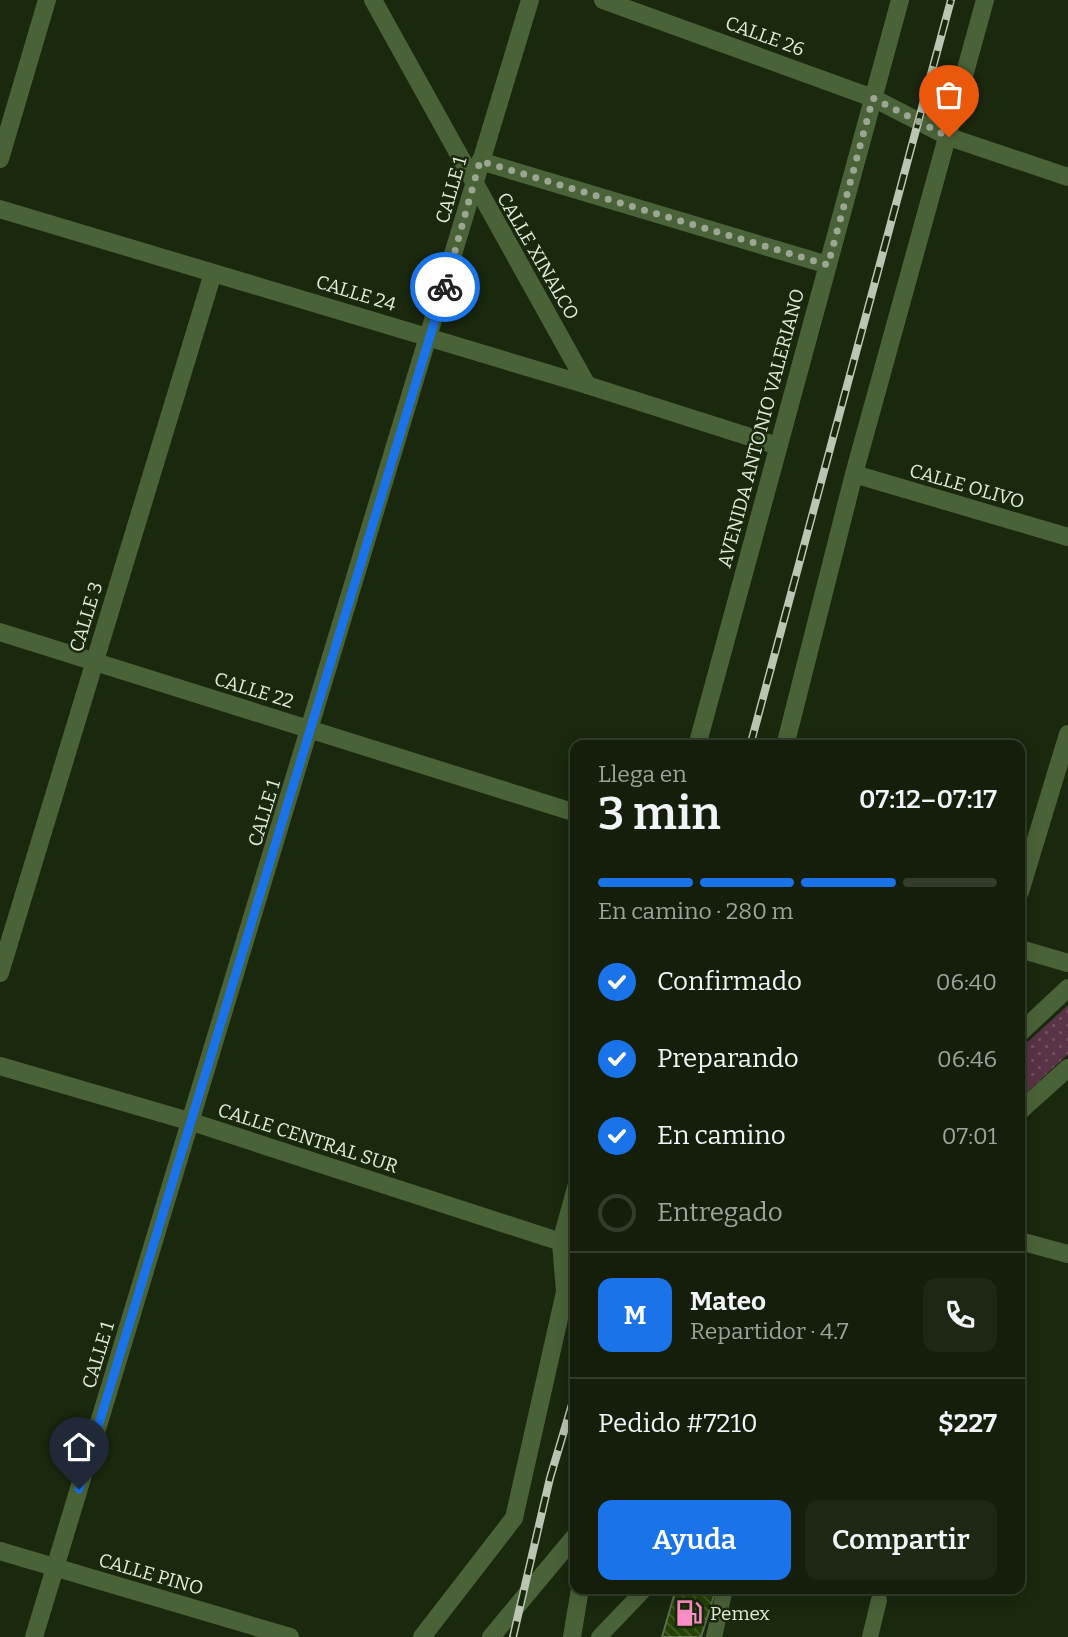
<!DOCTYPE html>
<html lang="es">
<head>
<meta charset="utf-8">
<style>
  :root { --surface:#141e0a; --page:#1d2713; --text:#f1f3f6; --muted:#9da29c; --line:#333c2b; --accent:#1a73e8 }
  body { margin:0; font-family:Bitter,serif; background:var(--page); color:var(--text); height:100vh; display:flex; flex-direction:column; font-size:26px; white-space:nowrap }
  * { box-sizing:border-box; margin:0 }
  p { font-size:23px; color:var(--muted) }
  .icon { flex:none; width:38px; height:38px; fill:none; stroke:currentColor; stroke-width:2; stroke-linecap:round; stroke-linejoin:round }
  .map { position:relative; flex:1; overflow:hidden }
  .sheet { position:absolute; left:570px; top:740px; width:455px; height:854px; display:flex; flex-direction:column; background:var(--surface); border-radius:14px; box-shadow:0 4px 18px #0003,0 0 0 2px var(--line) }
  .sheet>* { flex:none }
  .pin { position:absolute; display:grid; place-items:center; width:60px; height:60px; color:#fff; margin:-72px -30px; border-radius:50% 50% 50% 0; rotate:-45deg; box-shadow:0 0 7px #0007 }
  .pin .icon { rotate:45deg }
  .courier { position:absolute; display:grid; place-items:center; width:70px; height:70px; margin:-35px; border:5px solid #1a73e8; border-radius:50%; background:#fff; color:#222; box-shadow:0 2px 9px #0007 }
  .headline em { font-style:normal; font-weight:600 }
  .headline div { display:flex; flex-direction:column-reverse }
  .headline { display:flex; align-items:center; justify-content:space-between; height:119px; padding:0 28px }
  h1 { font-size:46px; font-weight:600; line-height:52px }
  .bar { display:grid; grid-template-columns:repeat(4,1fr); gap:10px 7px; align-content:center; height:84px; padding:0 28px }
  .bar i { height:9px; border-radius:5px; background:var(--line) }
  .bar .active { background:var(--accent) }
  .bar p { grid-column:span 4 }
  .line { display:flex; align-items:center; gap:18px; padding:0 28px; border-top:2px solid var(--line) }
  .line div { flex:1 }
  .round { display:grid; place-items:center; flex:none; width:74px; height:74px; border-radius:14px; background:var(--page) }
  ol { padding:0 28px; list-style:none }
  li { display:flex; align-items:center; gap:21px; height:77px }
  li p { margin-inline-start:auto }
  li .icon { padding:7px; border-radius:50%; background:var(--accent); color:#fff; stroke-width:4 }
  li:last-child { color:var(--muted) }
  li i { width:38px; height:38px; border:4px solid var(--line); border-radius:50% }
  .primary-button { display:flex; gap:14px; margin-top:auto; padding:14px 28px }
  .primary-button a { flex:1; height:80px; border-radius:14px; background:var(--accent); color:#fff; font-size:28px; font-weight:600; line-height:80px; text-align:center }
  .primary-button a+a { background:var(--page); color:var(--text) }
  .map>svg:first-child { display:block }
</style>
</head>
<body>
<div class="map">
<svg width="1068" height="1637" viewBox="0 0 1068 1637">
  <defs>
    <pattern id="park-dots" width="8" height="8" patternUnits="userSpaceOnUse" patternTransform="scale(1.75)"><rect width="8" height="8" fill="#593346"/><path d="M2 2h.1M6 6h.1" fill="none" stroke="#715160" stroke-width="1.8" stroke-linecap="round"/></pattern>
    <pattern id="building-back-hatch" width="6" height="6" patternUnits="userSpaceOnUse" patternTransform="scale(1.75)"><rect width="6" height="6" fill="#234100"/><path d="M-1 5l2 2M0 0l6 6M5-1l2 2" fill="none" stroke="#435d25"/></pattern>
  </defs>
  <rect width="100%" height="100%" fill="#1a280e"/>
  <!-- park -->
  <polygon fill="url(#park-dots)" points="1068,1005 1068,1054 1020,1099 1020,1049"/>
  <!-- building -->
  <polygon fill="url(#building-back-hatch)" stroke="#5b6c4f" stroke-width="2" points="676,1589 716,1589 701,1637 662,1637"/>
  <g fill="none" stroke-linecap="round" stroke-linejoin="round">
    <!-- service -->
    <g stroke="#4a6238" stroke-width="16">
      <polyline points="599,1637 645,1589"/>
      <polyline points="714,1637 725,1589"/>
      <polyline points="870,1637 879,1600"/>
    </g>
    <!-- minor -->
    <g stroke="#4a6238" stroke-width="18">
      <polyline points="373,0 587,385"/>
      <polyline points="603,0 873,98 949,137 1068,177"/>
      <polyline points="0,159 47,0"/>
      <polyline points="480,161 828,265"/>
      <polyline points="0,209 587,385 778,446"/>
      <polyline points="854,474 1068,537"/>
      <polyline points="0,632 576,813"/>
      <polyline points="1020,892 1068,734"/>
      <polyline points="1020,949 1068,963"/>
      <polyline points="0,973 213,273"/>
      <polyline points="0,1066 192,1122 561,1242"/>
      <polyline points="1020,1241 1068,1254"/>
      <polyline points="0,1551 290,1637"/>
      <polyline points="34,1637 530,0"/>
    </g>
    <!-- tertiary -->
    <g stroke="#4a6238" stroke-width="18">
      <polyline points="697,746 900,0"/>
      <polyline points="785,746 854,474 985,0"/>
      <polyline points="1020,1033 1068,988"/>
      <polyline points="1020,1111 1068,1068"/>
      <polyline points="422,1637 514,1518 565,1292 561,1242 576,1188"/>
      <polyline points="491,1637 576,1535"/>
      <polyline points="572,1637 580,1589"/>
    </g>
    <defs>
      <g id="rail">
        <polyline points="750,746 951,0"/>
        <polyline points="513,1637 550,1478 576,1391"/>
      </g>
    </defs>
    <!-- rail casing -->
    <use href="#rail" stroke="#bbc5b3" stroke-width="8"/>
    <!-- rail -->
    <use href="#rail" stroke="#1a280e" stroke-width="5" stroke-dasharray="16" stroke-linecap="butt"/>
  </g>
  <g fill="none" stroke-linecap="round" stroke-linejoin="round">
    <!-- done -->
    <polyline stroke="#9ba693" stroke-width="7" stroke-dasharray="0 12.6" points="445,287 480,161 828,265 873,98 949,137"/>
    <!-- route -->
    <polyline stroke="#1a73e8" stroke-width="9" points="79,1489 445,287"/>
  </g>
  <!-- icons -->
  <defs>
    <symbol id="fuel-bare" viewBox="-9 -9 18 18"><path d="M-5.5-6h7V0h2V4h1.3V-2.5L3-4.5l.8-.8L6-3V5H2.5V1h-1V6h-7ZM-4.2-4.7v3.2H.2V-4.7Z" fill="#fb8fc5" stroke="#1a280e" stroke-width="2.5" paint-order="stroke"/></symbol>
  </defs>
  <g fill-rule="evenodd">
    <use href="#fuel-bare" x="670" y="1594" width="38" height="38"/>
  </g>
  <g text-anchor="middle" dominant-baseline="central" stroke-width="5" stroke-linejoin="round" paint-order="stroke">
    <!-- street labels -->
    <g font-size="19" fill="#e1eada" stroke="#1a280e">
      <text transform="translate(765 36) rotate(20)">CALLE 26</text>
      <text transform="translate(451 190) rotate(-74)">CALLE 1</text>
      <text transform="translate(538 256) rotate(60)">CALLE XINALCO</text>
      <text transform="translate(356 293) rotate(17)">CALLE 24</text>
      <text transform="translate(761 428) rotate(-75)">AVENIDA ANTONIO VALERIANO</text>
      <text transform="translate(967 486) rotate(16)">CALLE OLIVO</text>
      <text transform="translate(86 617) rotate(-73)">CALLE 3</text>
      <text transform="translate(254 690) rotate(17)">CALLE 22</text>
      <text transform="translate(264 813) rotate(-73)">CALLE 1</text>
      <text transform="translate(308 1138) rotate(18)">CALLE CENTRAL SUR</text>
      <text transform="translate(98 1355) rotate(-73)">CALLE 1</text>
      <text transform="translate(151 1574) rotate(16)">CALLE PINO</text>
    </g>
    <!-- poi labels -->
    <g font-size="19" fill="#e1eada" stroke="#1a280e" text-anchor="start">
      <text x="710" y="1613">Pemex</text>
    </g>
  </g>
</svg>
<div class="pin" style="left:949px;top:137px;background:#ea580c"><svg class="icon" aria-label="bag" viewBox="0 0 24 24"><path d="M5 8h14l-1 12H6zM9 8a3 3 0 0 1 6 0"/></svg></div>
<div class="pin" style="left:79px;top:1489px;background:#1f2937"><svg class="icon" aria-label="home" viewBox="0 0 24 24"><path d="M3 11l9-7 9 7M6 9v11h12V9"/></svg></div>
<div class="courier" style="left:445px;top:287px"><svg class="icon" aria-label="bike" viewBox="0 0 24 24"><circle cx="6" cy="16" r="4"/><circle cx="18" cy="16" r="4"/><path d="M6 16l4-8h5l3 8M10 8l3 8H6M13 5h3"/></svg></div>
<section class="sheet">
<div class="headline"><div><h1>3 min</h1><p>Llega en</p></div><em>07:12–07:17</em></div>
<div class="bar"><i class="active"></i><i class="active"></i><i class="active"></i><i></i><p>En camino · 280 m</p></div>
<ol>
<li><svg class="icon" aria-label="check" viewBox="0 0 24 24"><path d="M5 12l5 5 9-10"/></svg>Confirmado<p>06:40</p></li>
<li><svg class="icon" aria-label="check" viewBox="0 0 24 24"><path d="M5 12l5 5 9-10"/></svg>Preparando<p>06:46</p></li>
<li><svg class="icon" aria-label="check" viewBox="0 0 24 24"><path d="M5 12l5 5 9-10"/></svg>En camino<p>07:01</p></li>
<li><i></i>Entregado</li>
</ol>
<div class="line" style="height:126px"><b class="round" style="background:var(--accent);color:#fff">M</b><div><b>Mateo</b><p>Repartidor · 4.7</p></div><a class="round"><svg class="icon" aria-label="phone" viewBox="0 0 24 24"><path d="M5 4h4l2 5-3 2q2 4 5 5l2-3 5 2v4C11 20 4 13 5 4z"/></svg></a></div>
<div class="line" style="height:91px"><div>Pedido #7210</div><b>$227</b></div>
<div class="primary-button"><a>Ayuda</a><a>Compartir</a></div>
</section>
</div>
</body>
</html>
